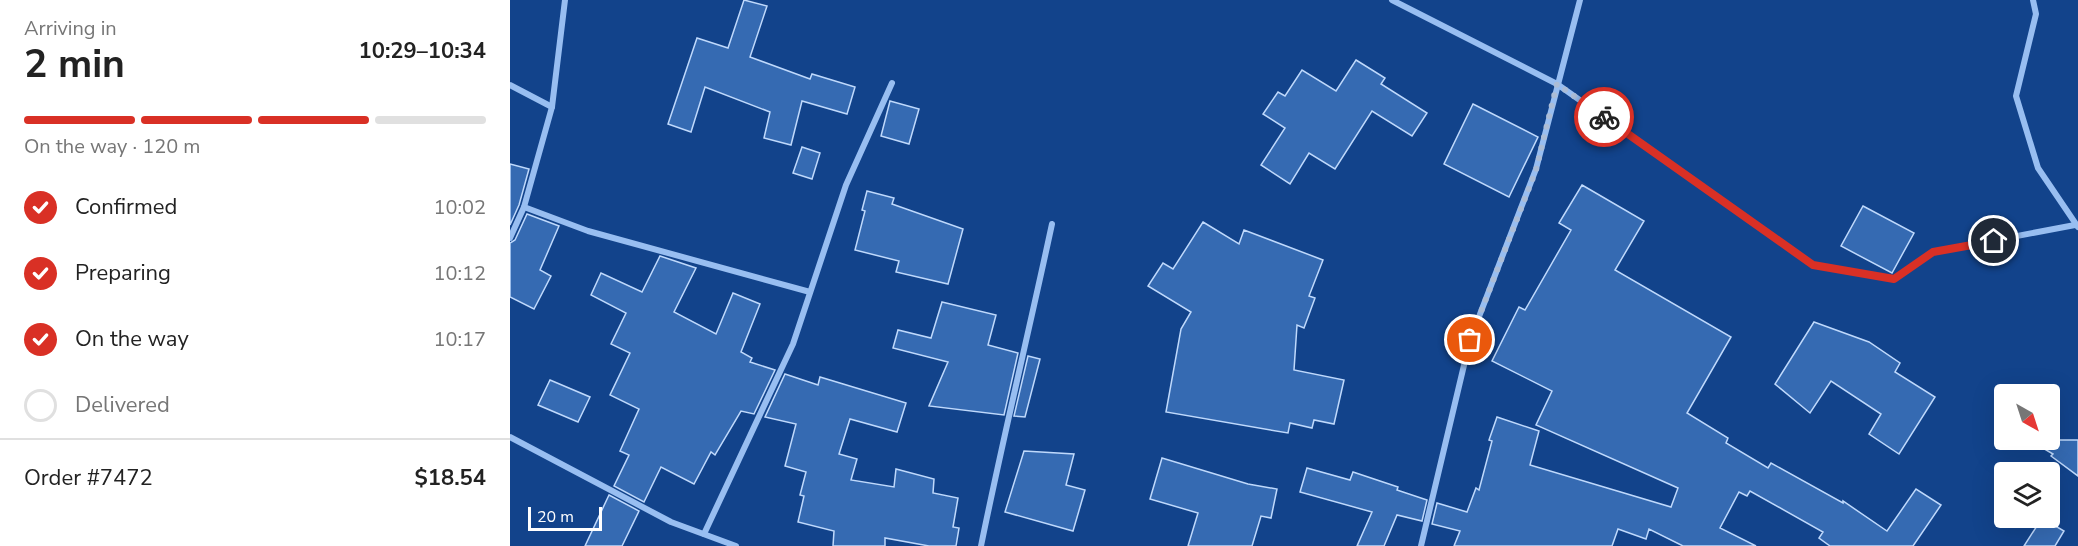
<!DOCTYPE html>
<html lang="en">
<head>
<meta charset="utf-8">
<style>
  :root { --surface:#fff; --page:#f2f2f2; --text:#222; --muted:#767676; --line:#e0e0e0; --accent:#d93025 }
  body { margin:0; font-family:"Nunito Sans",sans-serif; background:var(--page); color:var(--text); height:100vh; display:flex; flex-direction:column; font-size:22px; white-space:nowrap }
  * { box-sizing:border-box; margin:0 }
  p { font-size:20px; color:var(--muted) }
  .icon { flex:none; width:33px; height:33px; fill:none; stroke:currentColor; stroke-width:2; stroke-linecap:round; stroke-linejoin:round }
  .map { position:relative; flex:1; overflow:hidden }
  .drawer { display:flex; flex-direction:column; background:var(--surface); width:510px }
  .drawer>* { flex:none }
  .needle { width:39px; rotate:141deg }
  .buttons { position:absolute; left:1484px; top:384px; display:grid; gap:12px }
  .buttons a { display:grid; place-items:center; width:66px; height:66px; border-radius:6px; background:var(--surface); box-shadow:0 6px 24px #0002; font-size:30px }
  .scale { position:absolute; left:18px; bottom:15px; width:74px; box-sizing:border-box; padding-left:6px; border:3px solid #fff; border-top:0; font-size:16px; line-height:21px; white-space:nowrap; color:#fff; -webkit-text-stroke:4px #12438b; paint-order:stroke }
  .pin { position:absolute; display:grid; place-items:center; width:51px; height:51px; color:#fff; margin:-26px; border:3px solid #fff; border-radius:50%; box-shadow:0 2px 6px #0007 }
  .courier { position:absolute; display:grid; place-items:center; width:60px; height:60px; margin:-30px; border:4px solid #d93025; border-radius:50%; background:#fff; color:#222; box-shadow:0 2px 8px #0007 }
  .headline em { font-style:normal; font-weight:700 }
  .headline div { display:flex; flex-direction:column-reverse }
  .headline { display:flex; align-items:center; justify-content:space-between; height:102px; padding:0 24px }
  h1 { font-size:39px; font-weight:700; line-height:45px }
  .bar { display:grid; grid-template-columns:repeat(4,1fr); gap:9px 6px; align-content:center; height:72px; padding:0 24px }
  .bar i { height:8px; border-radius:4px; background:var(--line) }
  .bar .on { background:var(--accent) }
  .bar p { grid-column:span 4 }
  .line { display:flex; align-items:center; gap:15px; padding:0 24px; border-top:2px solid var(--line) }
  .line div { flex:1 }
  ol { padding:0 24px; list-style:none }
  li { display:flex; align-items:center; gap:18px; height:66px }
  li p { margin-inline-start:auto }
  li .icon { padding:6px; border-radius:50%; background:var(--accent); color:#fff; stroke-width:4 }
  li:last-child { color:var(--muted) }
  li i { width:33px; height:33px; border:3px solid var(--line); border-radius:50% }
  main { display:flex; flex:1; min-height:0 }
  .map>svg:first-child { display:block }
</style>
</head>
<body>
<main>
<section class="drawer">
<div class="headline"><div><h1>2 min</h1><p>Arriving in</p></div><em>10:29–10:34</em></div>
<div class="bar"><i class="on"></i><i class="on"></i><i class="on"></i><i></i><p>On the way · 120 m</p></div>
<ol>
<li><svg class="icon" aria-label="check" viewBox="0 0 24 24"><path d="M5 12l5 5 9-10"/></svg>Confirmed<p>10:02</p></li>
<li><svg class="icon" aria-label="check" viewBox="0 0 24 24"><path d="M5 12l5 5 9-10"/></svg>Preparing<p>10:12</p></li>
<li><svg class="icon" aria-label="check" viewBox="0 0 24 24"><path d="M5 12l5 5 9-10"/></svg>On the way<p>10:17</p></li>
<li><i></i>Delivered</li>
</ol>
<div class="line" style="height:78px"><div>Order #7472</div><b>$18.54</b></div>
</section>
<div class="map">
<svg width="1568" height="546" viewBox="0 0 1568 546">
  <rect width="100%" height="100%" fill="#12438b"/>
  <!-- building -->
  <g fill="#356ab2" stroke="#bfd9fc" stroke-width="1.5">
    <polygon points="234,0 257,6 240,57 300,79 302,74 345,87 337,114 292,101 281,145 254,138 260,112 195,87 181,132 158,124 187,38 218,48"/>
    <polygon points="846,60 875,78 871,84 917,113 902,136 862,111 825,169 799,153 780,184 751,165 775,128 753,114 768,92 775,96 792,70 826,91"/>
    <polygon points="380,101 409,109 399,144 371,136"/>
    <polygon points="963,104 1028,137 999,197 934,164"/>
    <polygon points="292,147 310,153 302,179 283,173"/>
    <polygon points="0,164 19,169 9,205 0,225"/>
    <polygon points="1072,185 1134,221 1105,270 1221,337 1177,413 1218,438 1216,443 1258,468 1261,463 1333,503 1333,501 1377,531 1406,489 1431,505 1403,546 1320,546 1309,538 1313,532 1240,491 1237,496 1229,492 1210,528 1246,546 1173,546 1139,529 1136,539 1108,529 1102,546 944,546 950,531 922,524 927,503 957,512 966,488 969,490 982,441 979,440 987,417 1029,431 1020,465 1161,507 1168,488 1026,425 1042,391 982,361 1009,307 1015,310 1061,230 1049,223"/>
    <polygon points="357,191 384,198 382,204 453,229 438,284 386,272 389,261 345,250 355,211 352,210"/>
    <polygon points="1353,206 1404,233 1382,273 1331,246"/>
    <polygon points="17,214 49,226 30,270 41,276 24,309 0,297 0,243 5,240"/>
    <polygon points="693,222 729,244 734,230 813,260 799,296 805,298 794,328 787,325 784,370 834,380 824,424 804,420 802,428 780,423 778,433 656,412 671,329 681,312 638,286 653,263 663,269"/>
    <polygon points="150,256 186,268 164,312 206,334 223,293 250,304 231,352 242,358 240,362 265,370 244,414 231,411 205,455 201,452 184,484 151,467 134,502 104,486 119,455 110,451 129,409 100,395 120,353 101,344 116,313 81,295 91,273 132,292"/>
    <polygon points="432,302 486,315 478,345 508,353 494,415 419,406 438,362 383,348 388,330 421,338"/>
    <polygon points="1304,322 1359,342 1390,363 1385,372 1425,397 1389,454 1359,434 1371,414 1321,381 1300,413 1265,384"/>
    <polygon points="518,356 530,359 515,417 504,416"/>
    <polygon points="275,374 308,385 310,377 396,403 387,432 340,419 329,454 347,459 341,480 384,487 386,469 424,479 423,493 448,498 443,527 449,528 446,546 419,546 375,538 375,546 323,546 324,531 288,522 294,496 290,495 296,472 275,466 286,424 255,417"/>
    <polygon points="40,380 80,397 68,422 28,405"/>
    <polygon points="1519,440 1568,440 1568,476 1541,456 1543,454"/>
    <polygon points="514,451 564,454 556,485 575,490 563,531 495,512"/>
    <polygon points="652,458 738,484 767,489 761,518 751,516 742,546 678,546 688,513 640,499"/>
    <polygon points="797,468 840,480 843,472 888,487 887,490 917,500 912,521 887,515 874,546 847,546 862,512 790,492"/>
    <polygon points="99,495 129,511 112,546 75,546"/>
    <polygon points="1532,518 1554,531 1545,546 1514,546"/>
  </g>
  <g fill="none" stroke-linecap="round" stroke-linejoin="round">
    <!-- minor -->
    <g stroke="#98bef1" stroke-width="6">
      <polyline points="882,0 1047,84 1303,265 1384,279 1423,252 1565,225"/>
      <polyline points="1523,0 1526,14 1506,96 1528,168 1568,227"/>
      <polyline points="0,85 42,107"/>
      <polyline points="14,207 78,231 300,292"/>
      <polyline points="0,238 14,207 42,107 55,0"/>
      <polyline points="0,437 161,522 226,546"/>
      <polyline points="194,534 283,344 336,185 382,83"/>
      <path d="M471 546C493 438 519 331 542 224"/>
      <polyline points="911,546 960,340 1026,169 1070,0"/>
    </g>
  </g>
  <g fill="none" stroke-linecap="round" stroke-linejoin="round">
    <!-- done -->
    <polyline stroke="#acbdd6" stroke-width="6" stroke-dasharray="0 10.8" points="960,340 1026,170 1047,84 1094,117"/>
    <!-- route -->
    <polyline stroke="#d93025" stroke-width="8" points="1094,117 1303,265 1384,279 1423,252 1484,241"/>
  </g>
</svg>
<div class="buttons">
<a><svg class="needle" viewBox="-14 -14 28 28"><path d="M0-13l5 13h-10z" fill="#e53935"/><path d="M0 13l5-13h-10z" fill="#767676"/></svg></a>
<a><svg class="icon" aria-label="layers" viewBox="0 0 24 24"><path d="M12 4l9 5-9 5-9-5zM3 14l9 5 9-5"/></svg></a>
</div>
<div class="scale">20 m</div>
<div class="pin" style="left:960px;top:340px;background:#ea580c"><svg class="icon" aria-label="bag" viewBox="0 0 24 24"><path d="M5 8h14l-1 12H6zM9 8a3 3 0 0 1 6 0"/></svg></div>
<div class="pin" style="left:1484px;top:241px;background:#1f2937"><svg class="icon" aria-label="home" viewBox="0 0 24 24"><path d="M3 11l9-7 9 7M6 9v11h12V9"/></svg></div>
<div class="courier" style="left:1094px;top:117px"><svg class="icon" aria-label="bike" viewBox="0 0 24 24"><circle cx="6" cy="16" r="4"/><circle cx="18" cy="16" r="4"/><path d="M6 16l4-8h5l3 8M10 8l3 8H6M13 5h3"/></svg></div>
</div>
</main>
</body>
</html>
